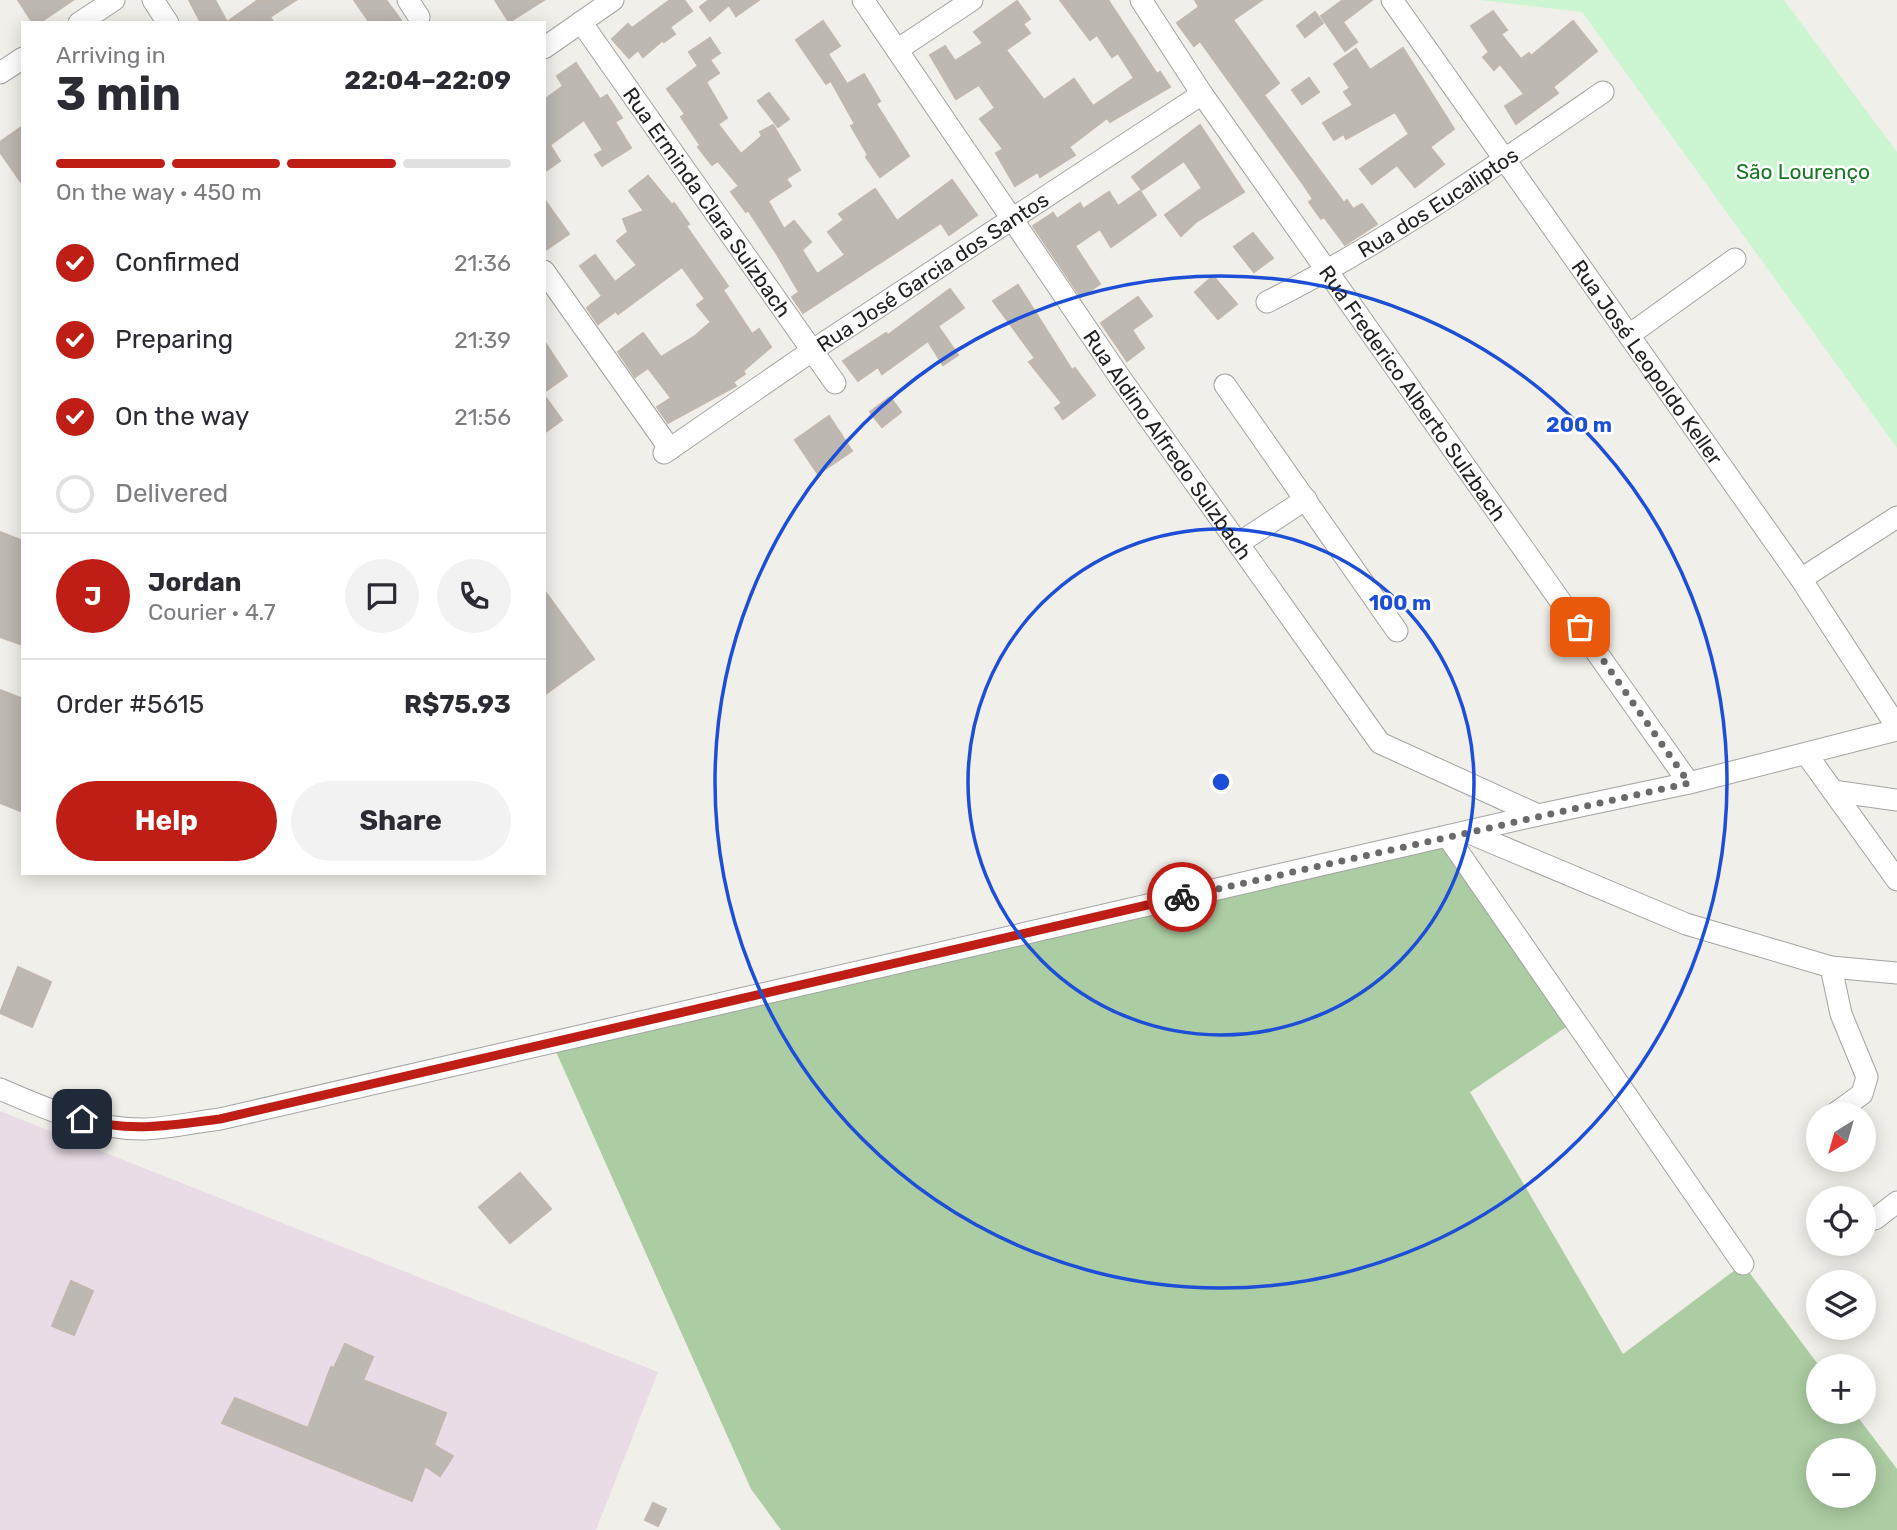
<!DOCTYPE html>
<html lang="en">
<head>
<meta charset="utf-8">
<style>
  :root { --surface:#fff; --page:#f2f2f3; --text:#2b2b33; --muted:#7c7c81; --line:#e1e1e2; --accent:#be1e15 }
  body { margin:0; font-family:Rubik,sans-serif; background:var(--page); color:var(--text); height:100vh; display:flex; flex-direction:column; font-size:26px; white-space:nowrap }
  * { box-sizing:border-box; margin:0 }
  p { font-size:23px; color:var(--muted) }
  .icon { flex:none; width:38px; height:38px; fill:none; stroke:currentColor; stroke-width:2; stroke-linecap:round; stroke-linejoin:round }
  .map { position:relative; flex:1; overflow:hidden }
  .panel { position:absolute; left:21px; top:21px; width:525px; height:854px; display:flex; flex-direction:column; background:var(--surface); border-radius:0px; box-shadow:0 4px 18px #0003 }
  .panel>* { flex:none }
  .needle { width:46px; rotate:217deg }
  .tools { position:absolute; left:1806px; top:1102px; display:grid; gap:14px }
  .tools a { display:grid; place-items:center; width:70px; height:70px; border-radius:50%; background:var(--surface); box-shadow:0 4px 18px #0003; font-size:35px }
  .pin { position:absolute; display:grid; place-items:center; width:60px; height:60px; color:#fff; margin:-30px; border-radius:14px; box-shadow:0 4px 10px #0006 }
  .courier { position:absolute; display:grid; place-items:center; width:70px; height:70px; margin:-35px; border:5px solid #be1e15; border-radius:50%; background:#fff; color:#222; box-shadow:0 2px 9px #0007 }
  .overview em { font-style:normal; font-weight:700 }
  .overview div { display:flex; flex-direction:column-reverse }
  .overview { display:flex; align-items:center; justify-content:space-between; height:119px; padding:0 35px }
  h1 { font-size:46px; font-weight:700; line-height:52px }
  .bar { display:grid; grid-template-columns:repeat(4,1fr); gap:10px 7px; align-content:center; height:84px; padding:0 35px }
  .bar i { height:9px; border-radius:5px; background:var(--line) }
  .bar .current { background:var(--accent) }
  .bar p { grid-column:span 4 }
  .line { display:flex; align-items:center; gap:18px; padding:0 35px; border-top:2px solid var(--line) }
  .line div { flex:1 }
  .round { display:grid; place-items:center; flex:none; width:74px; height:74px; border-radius:37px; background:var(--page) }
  ol { padding:0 35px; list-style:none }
  li { display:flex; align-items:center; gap:21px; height:77px }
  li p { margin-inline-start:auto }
  li .icon { padding:7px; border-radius:50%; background:var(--accent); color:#fff; stroke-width:4 }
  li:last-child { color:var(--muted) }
  li i { width:38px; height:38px; border:4px solid var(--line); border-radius:50% }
  .action { display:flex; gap:14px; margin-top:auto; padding:14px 35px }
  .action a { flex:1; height:80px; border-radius:42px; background:var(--accent); color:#fff; font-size:28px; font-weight:700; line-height:80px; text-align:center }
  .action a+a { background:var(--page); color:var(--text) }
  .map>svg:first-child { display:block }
</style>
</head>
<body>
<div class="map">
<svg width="1897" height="1530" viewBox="0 0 1897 1530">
  <rect width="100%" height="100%" fill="#f1efe9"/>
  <!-- industrial -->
  <polygon fill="#e9dce6" points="0,1111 658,1372 596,1530 0,1530"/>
  <!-- forest -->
  <path fill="#accca3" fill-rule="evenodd" d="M1448 837 1575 1021 1470 1092 1623 1354 1743 1264 1820 1367 1818 1412H1854L1897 1469V1530H781L751 1489 553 1045ZM1818 1451H1864V1496H1818Z"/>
  <!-- park -->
  <polygon fill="#ccf5d2" points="1480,0 1784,0 1897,152 1897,448 1582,12"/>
  <!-- building -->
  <g fill="#beb8b2" stroke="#c1b7ad" stroke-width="2">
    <polygon points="18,0 73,0 39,23 33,23"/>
    <polygon points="189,0 215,0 227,22 258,0 296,0 270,17 274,23 201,23"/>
    <polygon points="354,0 386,0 403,23 370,23"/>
    <polygon points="495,0 544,0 509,22"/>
    <polygon points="670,0 684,0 692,11 670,27 675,34 664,42 663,40 643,57 638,50 629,58 612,39 628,24 632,28"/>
    <polygon points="709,0 759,0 736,16 729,5 710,21 700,7"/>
    <polygon points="1060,0 1108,0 1157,74 1160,72 1170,87 1110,122 1107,118 1069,147 1075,155 1040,177 1038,172 1015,186 996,153 1003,149 980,119 995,108 979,85 956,99 930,55 945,46 955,61 983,43 974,32 1017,1 1030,19 1023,24 1030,33 1006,50 1044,100 1074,79 1093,106 1134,78 1118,53 1112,57 1097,35 1090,40"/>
    <polygon points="1195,0 1262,0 1233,20 1279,83 1264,95 1344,203 1347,200 1353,209 1362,204 1377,224 1345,245 1324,217 1321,219 1309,202 1313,199 1303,184 1200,41 1194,46 1177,23 1199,7"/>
    <polygon points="1343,0 1372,0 1343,22 1357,42 1345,51 1321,16"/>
    <polygon points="1493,11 1507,30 1501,34 1521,59 1529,53 1531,56 1573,21 1597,51 1553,87 1558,93 1516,124 1505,106 1524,94 1500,64 1494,70 1483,57 1489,52 1471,26"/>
    <polygon points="1315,12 1323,23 1305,37 1297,26"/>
    <polygon points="823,21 840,46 828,54 847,84 864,74 880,101 876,104 909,156 880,177 866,157 868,155 851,126 855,124 831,81 826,84 796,40"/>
    <polygon points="710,38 720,53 710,60 719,73 706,82 727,118 718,124 741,154 762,136 760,132 773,125 800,170 786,179 791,186 768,201 784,229 794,221 811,242 802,250 817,274 845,255 828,232 844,220 839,214 875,189 897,221 952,180 977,215 949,235 941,223 803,313 792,297 799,292 778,256 748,210 746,212 731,192 739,186 718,161 712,165 698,147 700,145 681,117 685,114 667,89 698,66 689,52"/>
    <polygon points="1403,48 1454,129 1430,147 1444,164 1415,187 1397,165 1372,184 1360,169 1409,134 1395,112 1346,139 1344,134 1334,140 1323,123 1353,105 1344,92 1350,88 1334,64 1356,49 1370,70"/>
    <polygon points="576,63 600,99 607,95 622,118 615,122 631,148 602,166 595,155 603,150 584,120 550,145 560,161 544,172 544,100 563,86 557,76"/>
    <polygon points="1309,78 1319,92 1302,104 1292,90"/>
    <polygon points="769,93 789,119 778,127 758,101"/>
    <polygon points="1200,125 1244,192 1196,222 1181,236 1165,215 1202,188 1184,161 1142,190 1132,177"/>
    <polygon points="23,126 23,185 0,152 0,142"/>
    <polygon points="648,176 672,205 674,203 689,224 686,226 728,286 723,290 752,334 759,329 771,347 743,371 745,374 733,382 736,386 668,423 657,407 671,398 648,368 635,377 618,352 643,333 661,357 695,336 711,322 697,305 705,299 682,267 618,314 616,311 598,324 587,308 602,296 580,266 595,255 615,282 637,265 617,241 628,232 623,219 644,211 629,191"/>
    <polygon points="1140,191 1156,215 1111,247 1100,229 1075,246 1100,284 1081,297 1033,226 1053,213 1057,219 1080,203 1083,209 1109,192 1118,206"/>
    <polygon points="544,199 569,234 544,251"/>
    <polygon points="1253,233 1273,258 1254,272 1234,247"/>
    <polygon points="1213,276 1237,304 1218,319 1195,292"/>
    <polygon points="1018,285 1072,370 1075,368 1095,395 1063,419 1055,408 1062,403 1029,362 1035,358 993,301"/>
    <polygon points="950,289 964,308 938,326 958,355 943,365 928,341 882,374 878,367 858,381 843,361 886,333 888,335"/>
    <polygon points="1138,297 1152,316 1132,330 1144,348 1127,361 1101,323"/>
    <polygon points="544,341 567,376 544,392"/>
    <polygon points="544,395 562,420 544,433"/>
    <polygon points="890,397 901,412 882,427 870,412"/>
    <polygon points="829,416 852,451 818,474 795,440"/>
    <polygon points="0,532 23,541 23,645 0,637"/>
    <polygon points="544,590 594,659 544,695"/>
    <polygon points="0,690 23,699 23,812 0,803"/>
    <polygon points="18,967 51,982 32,1027 0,1013"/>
    <polygon points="520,1173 551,1209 510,1243 479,1207"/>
    <polygon points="71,1281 93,1291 74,1335 52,1326"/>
    <polygon points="345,1344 373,1357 363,1380 446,1413 434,1445 453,1456 440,1476 425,1466 412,1501 222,1423 235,1398 308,1428 331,1367 334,1368"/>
    <polygon points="653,1503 666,1509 658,1526 645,1520"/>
  </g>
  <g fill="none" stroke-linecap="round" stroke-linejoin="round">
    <defs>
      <g id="minor">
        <polyline points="153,0 168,23"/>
        <polyline points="408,0 419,17"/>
        <path id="s1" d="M863 0 1121 379 1380 743 1538 815"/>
        <path id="s2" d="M1141 0 1202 94 1689 783"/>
        <path id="s3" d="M1392 0 1801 579 1897 727"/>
        <path id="s4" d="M581 22 835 383"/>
        <polyline points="79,23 114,0"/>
        <polyline points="544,48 613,0"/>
        <polyline points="897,50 972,0"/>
        <polyline points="0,73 23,58"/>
        <polyline points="544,271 670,449"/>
        <path id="s5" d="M1267 302C1385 243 1494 167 1603 92"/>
        <polyline points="1629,335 1735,259"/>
        <polyline points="1225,385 1397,631"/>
        <path id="s6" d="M664 453 813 350 1202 94"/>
        <polyline points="1239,543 1306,499"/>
        <polyline points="1801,579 1897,517"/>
        <polyline points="1807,755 1897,880"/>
        <polyline points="1833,791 1897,800"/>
        <polyline points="1467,832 1686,924 1831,967 1897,973"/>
        <polyline points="1448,837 1743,1264"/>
        <polyline points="1831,967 1841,1014 1867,1077 1862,1094 1833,1115"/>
        <path d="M0 1089C46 1109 94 1130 145 1129 170 1128 196 1122 220 1119L1538 815 1689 783 1897 730"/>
        <polyline points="1875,1219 1897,1202"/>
      </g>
    </defs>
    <!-- minor casing -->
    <use href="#minor" stroke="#a3a3a3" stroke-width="23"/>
    <!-- minor -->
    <use href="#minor" stroke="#fff" stroke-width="21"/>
  </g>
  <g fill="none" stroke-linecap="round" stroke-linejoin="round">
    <!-- done -->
    <polyline stroke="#6a6a68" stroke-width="7" stroke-dasharray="0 12.6" points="1182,897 1689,783 1580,627"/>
    <!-- route -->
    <path stroke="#be1e15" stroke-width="9" d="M82 1119C129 1133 173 1125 220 1119L1182 897"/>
  </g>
  <!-- distance rings -->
  <g fill="none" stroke="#1d4ed8" stroke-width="3.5">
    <circle cx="1221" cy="782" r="253"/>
    <circle cx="1221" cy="782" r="506"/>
  </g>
  <g text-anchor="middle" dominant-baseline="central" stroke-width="5" stroke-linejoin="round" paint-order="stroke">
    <!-- park labels -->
    <g font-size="21" fill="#187725" stroke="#fff">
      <text x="1803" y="171">São Lourenço</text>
    </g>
    <!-- street labels -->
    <g font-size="21" fill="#222" stroke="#fff">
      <text stroke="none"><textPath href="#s5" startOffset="198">Rua dos Eucaliptos</textPath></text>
      <text stroke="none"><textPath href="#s4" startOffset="220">Rua Erminda Clara Sulzbach</textPath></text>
      <text stroke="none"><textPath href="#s6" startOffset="324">Rua José Garcia dos Santos</textPath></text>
      <text stroke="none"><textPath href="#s3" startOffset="443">Rua José Leopoldo Keller</textPath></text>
      <text stroke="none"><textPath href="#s2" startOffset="478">Rua Frederico Alberto Sulzbach</textPath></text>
      <text stroke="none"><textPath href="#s1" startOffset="539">Rua Aldino Alfredo Sulzbach</textPath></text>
    </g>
  </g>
  <circle cx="1221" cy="782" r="10" fill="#1d4ed8" stroke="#fff" stroke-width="3.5"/>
  <g font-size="21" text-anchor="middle" font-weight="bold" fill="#1d4ed8" stroke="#fff" stroke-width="5" stroke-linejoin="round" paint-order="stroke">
    <text x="1579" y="432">200 m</text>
    <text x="1400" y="610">100 m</text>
  </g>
</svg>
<div class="tools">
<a><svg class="needle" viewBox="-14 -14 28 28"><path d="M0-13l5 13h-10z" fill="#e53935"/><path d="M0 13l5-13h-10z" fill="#7c7c81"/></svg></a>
<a><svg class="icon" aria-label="locate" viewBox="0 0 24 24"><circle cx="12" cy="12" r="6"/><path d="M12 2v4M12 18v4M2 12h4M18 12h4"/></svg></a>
<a><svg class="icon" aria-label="layers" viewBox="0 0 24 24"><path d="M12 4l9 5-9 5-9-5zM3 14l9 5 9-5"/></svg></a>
<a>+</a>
<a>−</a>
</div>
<div class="pin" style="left:1580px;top:627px;background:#ea580c"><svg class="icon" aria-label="bag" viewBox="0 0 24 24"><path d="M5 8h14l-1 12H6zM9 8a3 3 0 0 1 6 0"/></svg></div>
<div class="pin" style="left:82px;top:1119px;background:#1f2937"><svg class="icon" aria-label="home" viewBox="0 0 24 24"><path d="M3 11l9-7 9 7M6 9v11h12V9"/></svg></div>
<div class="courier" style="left:1182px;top:897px"><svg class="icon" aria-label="bike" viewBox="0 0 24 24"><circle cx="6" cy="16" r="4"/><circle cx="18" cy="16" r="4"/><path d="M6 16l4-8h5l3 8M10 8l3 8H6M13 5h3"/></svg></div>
<section class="panel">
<div class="overview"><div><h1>3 min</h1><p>Arriving in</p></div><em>22:04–22:09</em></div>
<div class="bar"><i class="current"></i><i class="current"></i><i class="current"></i><i></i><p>On the way · 450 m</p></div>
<ol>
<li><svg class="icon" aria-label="check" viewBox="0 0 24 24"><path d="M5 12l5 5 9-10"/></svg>Confirmed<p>21:36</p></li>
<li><svg class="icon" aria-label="check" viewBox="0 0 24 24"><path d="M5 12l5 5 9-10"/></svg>Preparing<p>21:39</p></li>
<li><svg class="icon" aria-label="check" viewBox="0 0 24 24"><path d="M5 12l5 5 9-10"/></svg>On the way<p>21:56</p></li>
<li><i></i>Delivered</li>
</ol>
<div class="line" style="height:126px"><b class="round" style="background:var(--accent);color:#fff">J</b><div><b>Jordan</b><p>Courier · 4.7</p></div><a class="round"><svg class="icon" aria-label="chat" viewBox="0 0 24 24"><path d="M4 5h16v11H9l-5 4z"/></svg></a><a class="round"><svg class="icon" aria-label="phone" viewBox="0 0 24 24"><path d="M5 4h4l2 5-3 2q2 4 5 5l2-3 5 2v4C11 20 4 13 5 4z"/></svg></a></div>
<div class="line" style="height:91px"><div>Order #5615</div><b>R$75.93</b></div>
<div class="action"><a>Help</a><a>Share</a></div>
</section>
</div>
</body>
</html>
